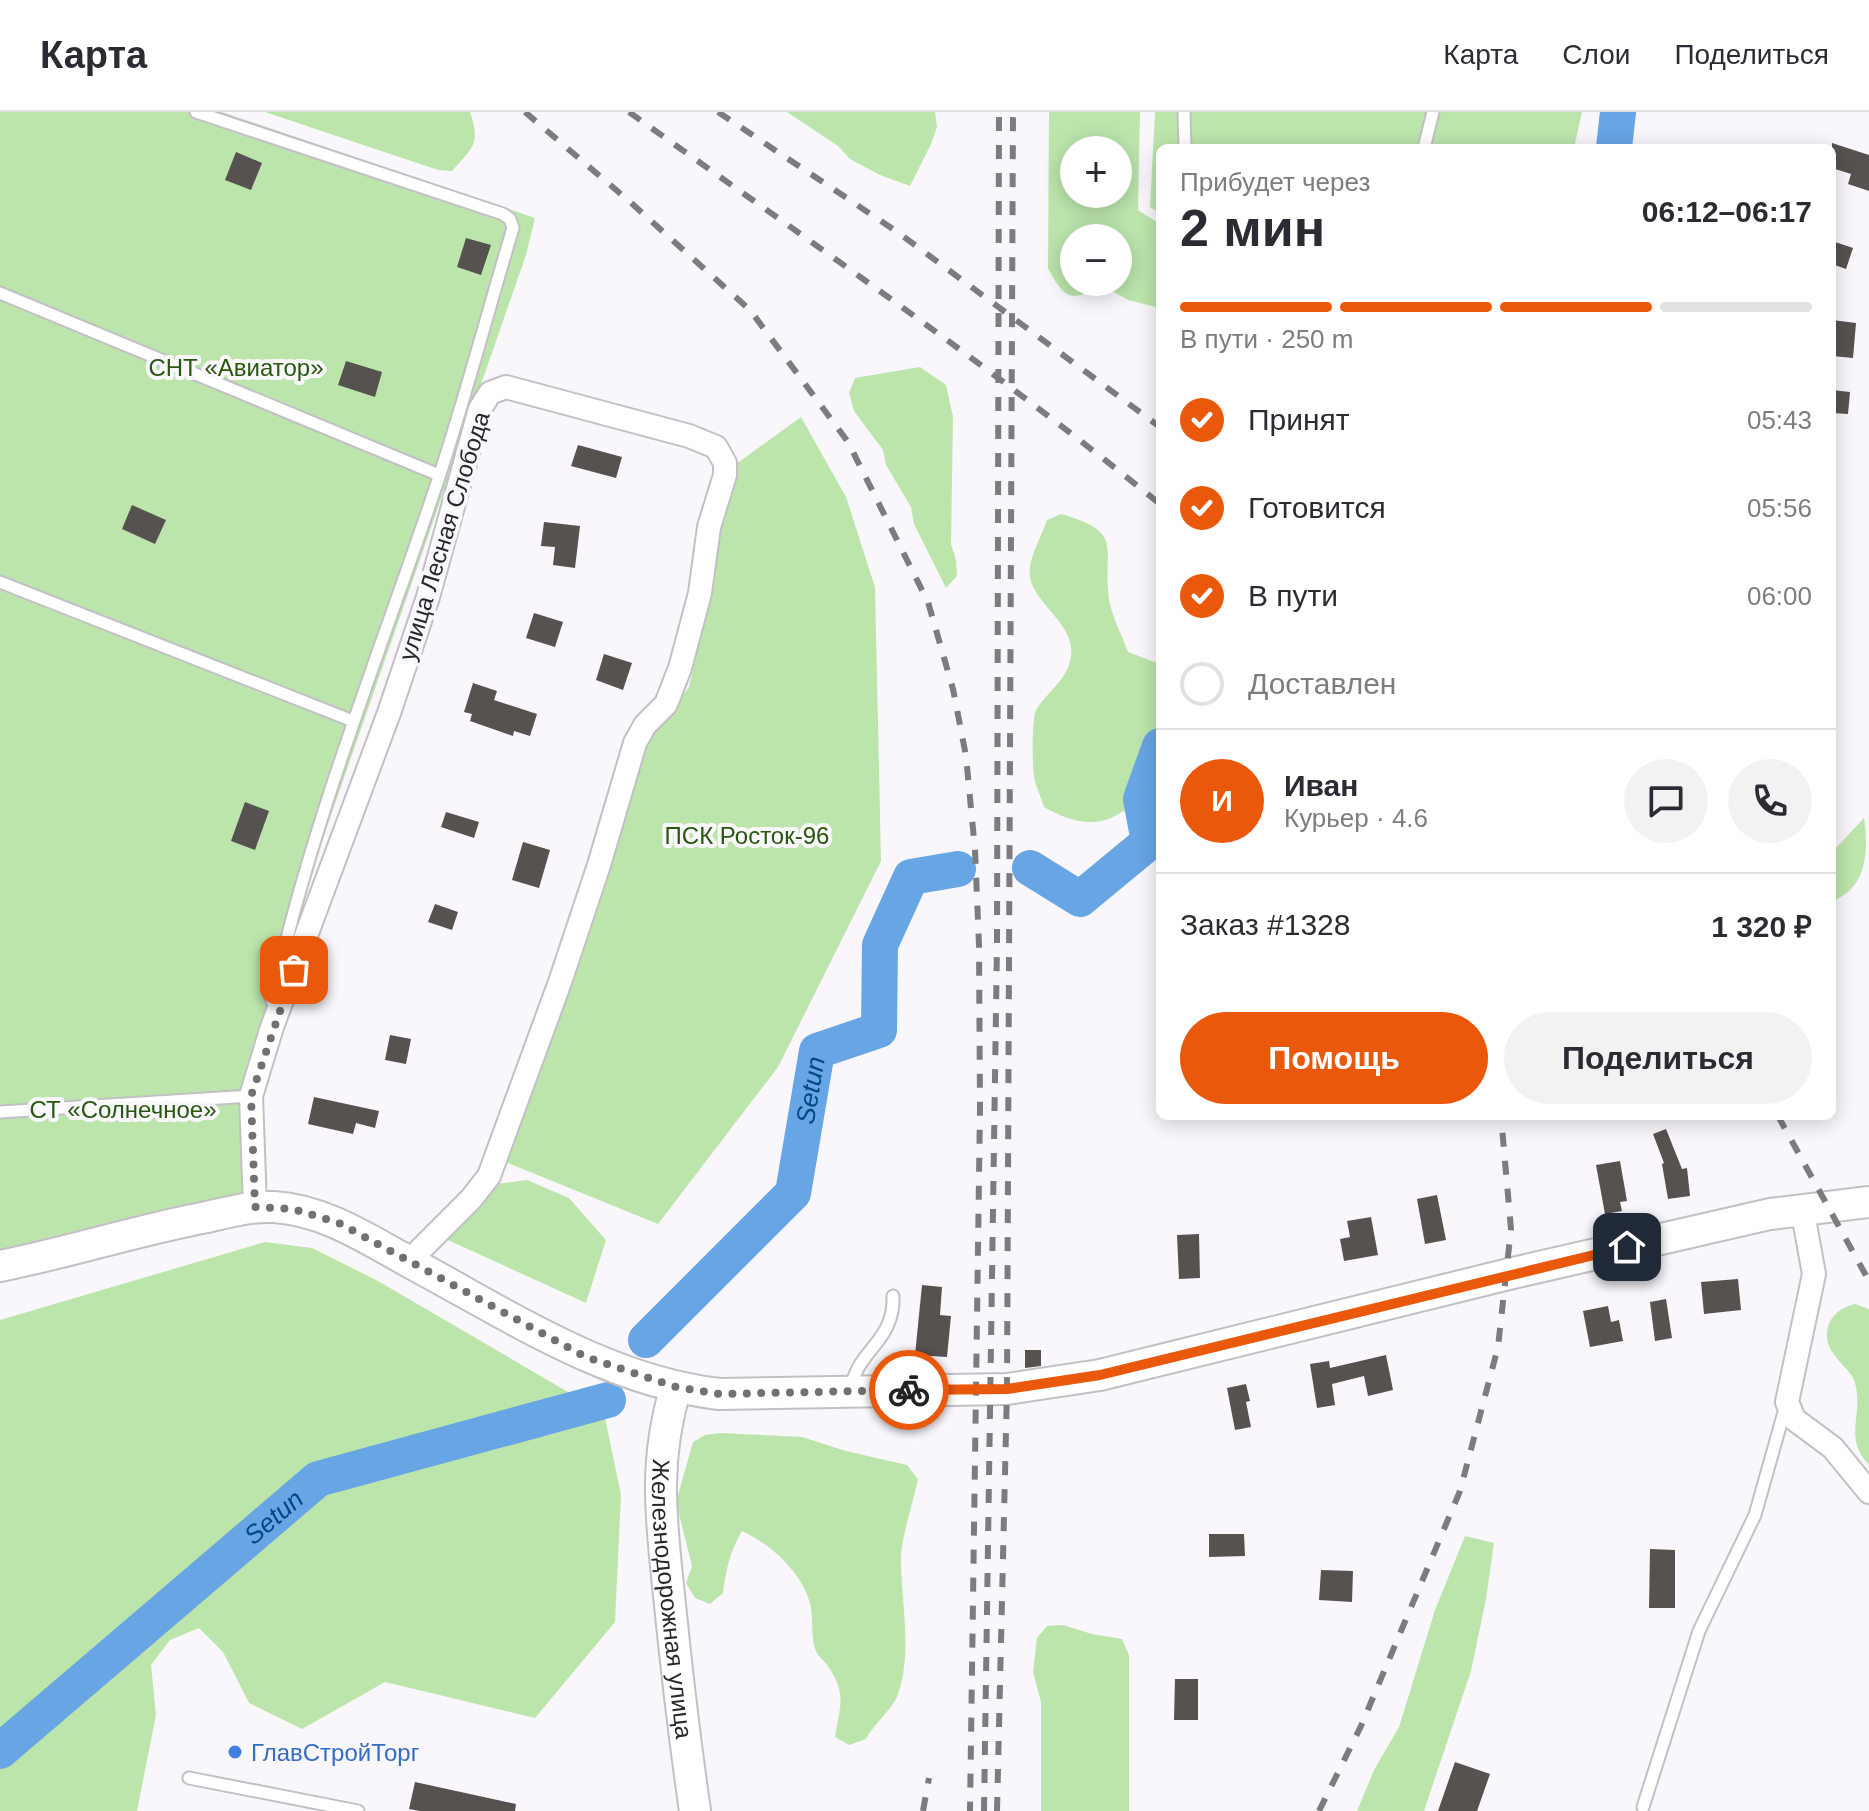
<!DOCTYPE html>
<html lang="ru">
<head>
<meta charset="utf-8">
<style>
  :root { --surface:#fff; --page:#f2f2f3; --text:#2b2b33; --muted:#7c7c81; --line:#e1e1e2; --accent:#ea580c }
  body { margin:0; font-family:Arial,sans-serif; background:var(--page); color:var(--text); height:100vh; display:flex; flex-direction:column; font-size:30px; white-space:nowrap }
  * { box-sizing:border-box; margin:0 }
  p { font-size:26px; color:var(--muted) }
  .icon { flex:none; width:44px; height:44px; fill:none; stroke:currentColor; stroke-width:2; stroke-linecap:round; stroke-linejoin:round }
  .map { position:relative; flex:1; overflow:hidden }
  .drawer { position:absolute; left:1156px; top:32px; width:680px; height:976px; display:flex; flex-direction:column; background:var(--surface); border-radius:12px; box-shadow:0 4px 20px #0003 }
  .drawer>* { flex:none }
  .buttons { position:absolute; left:1060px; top:24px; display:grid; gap:16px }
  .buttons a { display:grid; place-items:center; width:72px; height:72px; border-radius:50%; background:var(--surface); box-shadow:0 4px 20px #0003; font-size:40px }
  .pin { position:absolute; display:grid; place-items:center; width:68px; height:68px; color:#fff; margin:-34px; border-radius:16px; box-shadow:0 4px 12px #0006 }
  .courier { position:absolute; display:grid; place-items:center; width:80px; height:80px; margin:-40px; border:6px solid #ea580c; border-radius:50%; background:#fff; color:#222; box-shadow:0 2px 10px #0007 }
  .head em { font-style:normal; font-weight:700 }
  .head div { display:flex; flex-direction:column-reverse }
  .head { display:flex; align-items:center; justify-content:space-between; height:136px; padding:0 24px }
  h1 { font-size:52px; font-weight:700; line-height:60px }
  .bar { display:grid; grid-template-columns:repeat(4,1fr); gap:12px 8px; align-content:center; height:96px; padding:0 24px }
  .bar i { height:10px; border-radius:6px; background:var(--line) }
  .bar .active { background:var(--accent) }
  .bar p { grid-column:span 4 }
  .line { display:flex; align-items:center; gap:20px; padding:0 24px; border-top:2px solid var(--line) }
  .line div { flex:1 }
  .round { display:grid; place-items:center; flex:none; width:84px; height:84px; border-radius:42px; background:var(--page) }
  ol { padding:0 24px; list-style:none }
  li { display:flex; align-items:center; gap:24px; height:88px }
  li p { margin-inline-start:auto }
  li .icon { padding:8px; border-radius:50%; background:var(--accent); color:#fff; stroke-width:4 }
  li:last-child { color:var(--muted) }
  li i { width:44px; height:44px; border:4px solid var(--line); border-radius:50% }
  .button { display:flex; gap:16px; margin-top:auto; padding:16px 24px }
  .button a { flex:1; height:92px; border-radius:48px; background:var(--accent); color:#fff; font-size:32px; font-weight:700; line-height:92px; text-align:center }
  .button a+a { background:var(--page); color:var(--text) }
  header { display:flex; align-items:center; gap:48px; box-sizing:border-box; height:112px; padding:0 40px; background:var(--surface); border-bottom:2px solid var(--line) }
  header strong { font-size:38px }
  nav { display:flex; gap:44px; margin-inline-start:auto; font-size:28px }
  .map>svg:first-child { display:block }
</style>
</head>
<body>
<header>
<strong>Карта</strong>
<nav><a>Карта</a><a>Слои</a><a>Поделиться</a></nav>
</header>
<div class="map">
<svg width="1869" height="1699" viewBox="0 0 1869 1699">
  <rect width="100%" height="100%" fill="#f9f7fc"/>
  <!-- green -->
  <g fill="#bce5ac" fill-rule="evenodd">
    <polygon points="0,0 222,0 535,106 526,143 282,844 244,979 255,1095 0,1152"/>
    <path d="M265 0H470C481 32 473 35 452 59L438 58Z"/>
    <polygon points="787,0 935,0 937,15 931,32 910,74 880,63 850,47 838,34"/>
    <path d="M1049 0H1140L1138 98 1160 112V196C1150 193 1138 191 1128 188 1122 185 1117 181 1111 179 1080 172 1073 206 1048 156ZM1074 38H1118V82H1074ZM1074 126H1118V170H1074Z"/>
    <polygon points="1155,0 1582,0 1574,36 1160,36 1160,102 1150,95"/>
    <polygon points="920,255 946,273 953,305 951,432 956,448 957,464 946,476 914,412 911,395 886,353 883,338 854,299 849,281 855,266"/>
    <polygon points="801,305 846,385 875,475 881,749 778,955 658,1112 496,1046 634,648 689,575 713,470 711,431 728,358"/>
    <path d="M1061 402C1126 421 1102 434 1109 487 1112 505 1122 523 1128 540L1160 552V709L1123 699C1097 718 1071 710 1044 695 1041 685 1036 675 1034 665 1032 654 1032 606 1036 598 1049 577 1074 564 1071 535 1068 505 1025 486 1030 455 1032 440 1042 423 1047 408Z"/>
    <path d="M1864 706C1869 738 1867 777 1832 789V733L1837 735Z"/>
    <polygon points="527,1068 569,1086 606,1128 586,1191 439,1124 488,1073"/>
    <polygon points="265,1130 312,1136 378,1169 604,1301 621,1383 615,1510 535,1606 385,1570 302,1617 249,1591 223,1540 199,1516 170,1528 151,1553 156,1603 137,1699 0,1699 0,1208"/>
    <path d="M1855 1192 1869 1197V1353C1844 1326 1862 1306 1856 1275 1854 1261 1843 1255 1835 1244 1818 1222 1829 1198 1855 1192Z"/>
    <path d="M721 1321 802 1325 846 1339 907 1353 918 1367C913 1392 900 1427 901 1452 902 1493 912 1543 898 1582 894 1595 874 1612 866 1627L849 1633 835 1625C840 1593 847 1583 828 1554 825 1549 818 1545 816 1539 811 1527 813 1509 811 1496 805 1463 771 1432 742 1419 730 1439 726 1458 723 1481L710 1492 695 1486 686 1471 692 1454 676 1390 693 1330 705 1323Z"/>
    <polygon points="1465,1424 1494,1431 1486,1487 1471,1559 1424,1699 1357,1699 1374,1658 1399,1615 1435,1498"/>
    <polygon points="1063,1513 1092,1522 1122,1527 1129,1543 1129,1699 1041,1699 1041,1590 1033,1560 1037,1526 1047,1514"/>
  </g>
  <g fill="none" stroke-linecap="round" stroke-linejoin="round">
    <!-- river -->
    <g stroke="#68a5e5" stroke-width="36">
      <polyline points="1614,36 1618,0"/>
      <polyline points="1030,756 1080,787 1149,730 1141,687 1160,634"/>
      <path id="s1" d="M646 1228 793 1081 817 939 879 918 880 833 911 765 958 757"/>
      <path id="s2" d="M0 1639 318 1367 608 1288"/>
    </g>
  </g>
  <!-- building -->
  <g fill="#56524f">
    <polygon points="1832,31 1869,43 1869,79 1848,72 1851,62 1832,56"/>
    <polygon points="236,40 262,51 251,78 225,68"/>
    <polygon points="466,126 491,133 481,163 457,155"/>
    <polygon points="1832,129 1853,136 1846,157 1832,152"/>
    <polygon points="1832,208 1856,211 1853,246 1832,244"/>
    <polygon points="346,249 382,260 375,285 338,273"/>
    <polygon points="1832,278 1850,280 1848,302 1832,301"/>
    <polygon points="578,333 622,345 616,366 571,354"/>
    <polygon points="132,393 166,408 155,432 122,417"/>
    <polygon points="544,410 580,414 575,456 553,453 555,435 541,434"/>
    <polygon points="534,501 563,510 555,535 526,526"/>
    <polygon points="604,542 632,551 623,578 596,568"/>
    <polygon points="473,571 497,579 494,588 537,602 530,624 514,619 513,624 470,609 472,602 464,600"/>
    <polygon points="245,690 269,699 255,738 231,729"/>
    <polygon points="446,700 479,710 474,726 441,715"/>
    <polygon points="523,730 550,738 539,776 512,768"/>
    <polygon points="435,792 458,800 452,818 428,810"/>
    <polygon points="390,923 411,927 406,952 385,948"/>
    <polygon points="314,985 379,999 375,1016 356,1011 353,1022 308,1012"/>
    <polygon points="1666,1017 1682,1057 1687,1056 1690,1084 1668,1087 1662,1052 1664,1051 1653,1022"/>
    <polygon points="1620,1049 1627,1089 1620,1090 1622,1099 1605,1102 1596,1053"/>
    <polygon points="1437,1083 1446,1128 1425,1132 1417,1087"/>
    <polygon points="1371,1105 1378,1143 1344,1149 1340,1127 1350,1125 1347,1109"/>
    <polygon points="1199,1122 1200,1166 1179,1167 1177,1123"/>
    <polygon points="1738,1167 1741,1198 1704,1202 1701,1170"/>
    <polygon points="922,1173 942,1175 940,1203 951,1204 947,1245 915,1243"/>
    <polygon points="1666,1187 1672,1226 1655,1229 1650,1190"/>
    <polygon points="1608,1194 1611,1210 1619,1208 1623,1229 1590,1235 1583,1199"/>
    <polygon points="1025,1238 1041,1238 1041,1254 1025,1256"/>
    <polygon points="1386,1243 1393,1278 1368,1284 1364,1264 1332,1272 1335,1293 1317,1296 1310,1252 1329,1249 1330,1256"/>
    <polygon points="1246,1272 1250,1289 1246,1290 1251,1315 1235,1318 1227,1276"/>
    <polygon points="1209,1422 1244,1422 1245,1444 1209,1445"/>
    <polygon points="1650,1437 1675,1438 1675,1496 1649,1496"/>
    <polygon points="1321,1458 1353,1459 1352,1490 1319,1488"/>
    <polygon points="1175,1567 1198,1567 1198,1608 1174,1608"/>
    <polygon points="1455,1650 1490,1662 1477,1699 1438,1699"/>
    <polygon points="415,1670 516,1692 515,1699 420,1699 409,1697"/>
  </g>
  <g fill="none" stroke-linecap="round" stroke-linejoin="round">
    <defs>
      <g id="lane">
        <path d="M196 0 503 102 510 107 513 116C488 199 466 283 439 365 381 539 311 710 272 889"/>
        <polyline points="1184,0 1185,36"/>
        <polyline points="1424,36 1433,0"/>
        <polyline points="0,181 439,363"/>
        <polyline points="0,470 353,609"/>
        <polyline points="0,1000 251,984 252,980"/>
        <path d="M851 1279C855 1238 895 1231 893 1184"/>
        <polyline points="189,1666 358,1699"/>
        <polyline points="1643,1695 1699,1519 1755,1403 1786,1293"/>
      </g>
      <g id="street">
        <polyline points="255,1095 251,984 272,915 389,601 428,485 480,297 490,281 506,275 689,324 716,335 725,351 725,363 709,415 700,481 680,556 666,592 645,613 635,631 599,753 560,870 489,1064 471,1087 409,1149"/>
        <polyline points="1802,1096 1814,1162 1787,1290 1794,1307 1833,1336 1869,1380"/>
      </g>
      <g id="secondary">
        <path d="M0 1154C70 1140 138 1118 207 1105 229 1100 251 1094 274 1095 325 1098 369 1128 413 1152 510 1204 607 1269 719 1282L1007 1277 1100 1263 1513 1161 1770 1102 1869 1090"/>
        <path id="s3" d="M676 1275C652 1353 662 1414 670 1493 677 1562 685 1630 695 1699"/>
      </g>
    </defs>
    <!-- lane casing -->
    <use href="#lane" stroke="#c2c0c5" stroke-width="15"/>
    <!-- street casing -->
    <use href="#street" stroke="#c2c0c5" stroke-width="26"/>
    <!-- secondary casing -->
    <use href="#secondary" stroke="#c2c0c5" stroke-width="34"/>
    <!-- lane -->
    <use href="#lane" stroke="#fff" stroke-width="11"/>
    <!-- street -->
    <use href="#street" stroke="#fff" stroke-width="22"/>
    <!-- secondary -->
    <use href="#secondary" stroke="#fff" stroke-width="30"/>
    <!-- rail -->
    <g stroke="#7c7b7d" stroke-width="6" stroke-dasharray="14 14" stroke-linecap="butt">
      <polyline points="525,0 629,89 750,198 848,330 928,490 953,577 966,644 975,738 979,833 980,995 970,1699"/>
      <path d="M629 0C808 128 989 253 1160 392"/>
      <polyline points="718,0 896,119 1160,315"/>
      <polyline points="1778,1004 1869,1169"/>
      <polyline points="923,1699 929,1666"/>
      <polyline points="984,1699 997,832 999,0"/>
      <polyline points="997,1699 1007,1277 1013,0"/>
      <polyline points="1319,1699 1361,1614 1460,1379 1498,1235 1511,1117 1501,1004"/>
    </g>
  </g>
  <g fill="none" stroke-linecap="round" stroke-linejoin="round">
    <!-- done -->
    <polyline stroke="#717073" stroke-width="8" stroke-dasharray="0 14.4" points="294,858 251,984 255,1095 293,1097 339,1111 586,1245 676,1275 719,1282 909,1278"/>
    <!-- route -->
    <polyline stroke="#ea580c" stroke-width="10" points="909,1278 1007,1277 1100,1263 1627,1135"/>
  </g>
  <!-- markers -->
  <circle fill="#3f7fe0" stroke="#f9f7fc" stroke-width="3" cx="235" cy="1640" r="8"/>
  <g text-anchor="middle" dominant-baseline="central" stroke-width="8" stroke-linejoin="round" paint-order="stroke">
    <!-- park labels -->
    <g font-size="24" fill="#28570e" stroke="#f9f7fc">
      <text x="236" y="255">СНТ «Авиатор»</text>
      <text x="747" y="723">ПСК Росток-96</text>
      <text x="123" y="997">СТ «Солнечное»</text>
    </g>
    <!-- street labels -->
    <g font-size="24" fill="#282829" stroke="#f9f7fc">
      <text transform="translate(444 424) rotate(-73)">улица Лесная Слобода</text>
      <text stroke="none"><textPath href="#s3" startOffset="214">Железнодорожная улица</textPath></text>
    </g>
    <!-- shop labels -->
    <g font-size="24" fill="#366cbe" stroke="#f9f7fc" text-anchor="start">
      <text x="251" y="1640">ГлавСтройТорг</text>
    </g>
    <!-- water labels -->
    <g font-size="26" font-style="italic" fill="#004982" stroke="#f9f7fc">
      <text stroke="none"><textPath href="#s1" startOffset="312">Setun</textPath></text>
      <text stroke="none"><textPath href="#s2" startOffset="360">Setun</textPath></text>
    </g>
  </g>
</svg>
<div class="buttons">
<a>+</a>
<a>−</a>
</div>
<div class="pin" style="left:294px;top:858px;background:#ea580c"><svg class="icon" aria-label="bag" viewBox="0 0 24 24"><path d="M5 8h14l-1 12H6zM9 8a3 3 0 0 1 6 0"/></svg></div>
<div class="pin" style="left:1627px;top:1135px;background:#1f2937"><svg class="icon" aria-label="home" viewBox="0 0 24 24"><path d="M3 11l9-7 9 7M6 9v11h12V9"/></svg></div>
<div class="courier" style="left:909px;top:1278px"><svg class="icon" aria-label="bike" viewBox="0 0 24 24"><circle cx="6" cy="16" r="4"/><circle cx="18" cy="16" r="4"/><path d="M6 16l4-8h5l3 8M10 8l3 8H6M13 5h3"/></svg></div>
<section class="drawer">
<div class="head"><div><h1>2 мин</h1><p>Прибудет через</p></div><em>06:12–06:17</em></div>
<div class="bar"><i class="active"></i><i class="active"></i><i class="active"></i><i></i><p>В пути · 250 m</p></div>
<ol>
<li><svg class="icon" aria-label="check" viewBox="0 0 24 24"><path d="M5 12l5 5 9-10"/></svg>Принят<p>05:43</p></li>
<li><svg class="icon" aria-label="check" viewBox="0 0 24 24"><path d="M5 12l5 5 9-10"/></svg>Готовится<p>05:56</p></li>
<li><svg class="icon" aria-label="check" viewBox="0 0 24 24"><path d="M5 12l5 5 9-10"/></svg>В пути<p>06:00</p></li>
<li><i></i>Доставлен</li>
</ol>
<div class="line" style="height:144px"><b class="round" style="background:var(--accent);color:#fff">И</b><div><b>Иван</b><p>Курьер · 4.6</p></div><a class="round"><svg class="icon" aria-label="chat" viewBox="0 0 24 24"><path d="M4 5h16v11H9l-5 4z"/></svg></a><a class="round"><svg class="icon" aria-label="phone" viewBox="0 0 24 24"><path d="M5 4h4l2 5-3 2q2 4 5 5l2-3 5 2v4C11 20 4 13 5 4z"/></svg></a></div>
<div class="line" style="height:104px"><div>Заказ #1328</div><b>1 320 ₽</b></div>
<div class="button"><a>Помощь</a><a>Поделиться</a></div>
</section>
</div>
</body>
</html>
